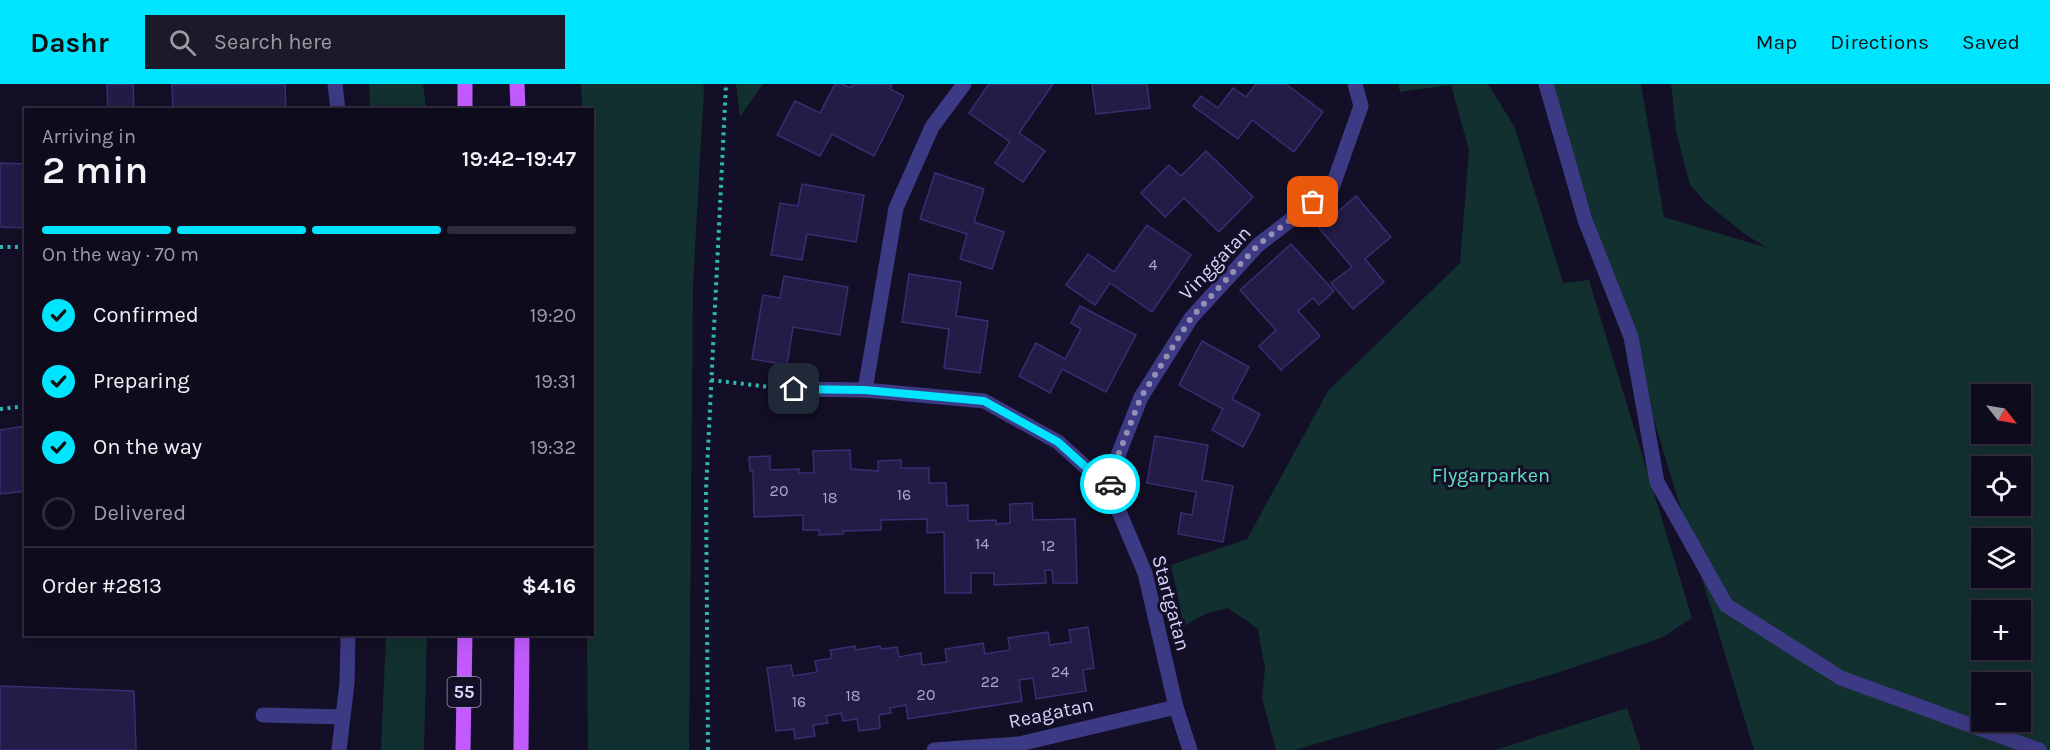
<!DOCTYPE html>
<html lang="en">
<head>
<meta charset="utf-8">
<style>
  :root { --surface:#0e0b1c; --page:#1c1929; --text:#f1f3f6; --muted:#9b9ba3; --line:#2e2b3b; --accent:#00e5ff }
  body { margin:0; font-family:Karla,sans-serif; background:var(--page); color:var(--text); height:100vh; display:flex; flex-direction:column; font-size:22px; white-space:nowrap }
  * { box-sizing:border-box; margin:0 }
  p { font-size:20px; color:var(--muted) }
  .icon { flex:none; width:33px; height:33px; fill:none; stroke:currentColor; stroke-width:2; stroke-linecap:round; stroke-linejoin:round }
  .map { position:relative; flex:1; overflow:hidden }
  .drawer { position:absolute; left:24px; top:24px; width:570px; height:528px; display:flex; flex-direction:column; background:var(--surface); border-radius:0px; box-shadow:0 6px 24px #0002,0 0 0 2px var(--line) }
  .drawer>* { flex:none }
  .needle { width:39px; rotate:121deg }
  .buttons { position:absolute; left:1971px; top:300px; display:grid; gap:12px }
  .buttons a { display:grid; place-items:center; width:60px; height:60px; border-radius:0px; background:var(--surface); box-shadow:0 6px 24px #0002,0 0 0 2px var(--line); font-size:30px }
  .pin { position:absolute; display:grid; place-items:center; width:51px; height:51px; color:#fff; margin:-26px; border-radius:12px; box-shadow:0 3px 9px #0006 }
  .courier { position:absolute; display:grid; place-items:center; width:60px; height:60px; margin:-30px; border:4px solid #00e5ff; border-radius:50%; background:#fff; color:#222; box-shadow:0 2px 8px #0007 }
  .head em { font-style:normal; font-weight:600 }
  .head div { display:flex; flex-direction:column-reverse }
  .head { display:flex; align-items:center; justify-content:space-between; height:102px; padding:0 18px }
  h1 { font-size:39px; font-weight:600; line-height:45px }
  .bar { display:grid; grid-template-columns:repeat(4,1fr); gap:9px 6px; align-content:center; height:72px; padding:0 18px }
  .bar i { height:8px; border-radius:4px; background:var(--line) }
  .bar .selected { background:var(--accent) }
  .bar p { grid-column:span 4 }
  .line { display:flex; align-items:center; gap:15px; padding:0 18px; border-top:2px solid var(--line) }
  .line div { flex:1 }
  ol { padding:0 18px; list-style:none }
  li { display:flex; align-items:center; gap:18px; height:66px }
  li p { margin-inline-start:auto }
  li .icon { padding:6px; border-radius:50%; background:var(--accent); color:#111; stroke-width:4 }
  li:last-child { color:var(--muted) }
  li i { width:33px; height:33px; border:3px solid var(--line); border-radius:50% }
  header { display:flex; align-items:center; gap:36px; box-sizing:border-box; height:84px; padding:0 30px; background:var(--accent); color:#111 }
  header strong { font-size:28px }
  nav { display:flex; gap:33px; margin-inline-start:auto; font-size:21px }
  .search { width:420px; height:54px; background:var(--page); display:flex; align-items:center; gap:15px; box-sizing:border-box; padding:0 21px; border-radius:0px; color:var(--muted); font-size:22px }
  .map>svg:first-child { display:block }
</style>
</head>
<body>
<header>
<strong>Dashr</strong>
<div class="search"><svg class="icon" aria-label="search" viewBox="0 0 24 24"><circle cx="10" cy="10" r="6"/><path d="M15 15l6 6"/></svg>Search here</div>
<nav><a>Map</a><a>Directions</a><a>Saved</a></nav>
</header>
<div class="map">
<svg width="2050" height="666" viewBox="0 0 2050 666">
  <rect width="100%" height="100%" fill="#130f26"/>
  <!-- green -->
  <g fill="#12302f" fill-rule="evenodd">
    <polygon points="369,0 423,0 426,25 370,25"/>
    <polygon points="581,0 703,0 704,5 693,201 689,666 588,666 587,551 592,550 592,26 582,25"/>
    <polygon points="736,0 763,0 740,33"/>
    <polygon points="1398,0 1488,0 1515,44 1563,199 1589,196 1692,534 1661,554 1557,589 1295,666 1276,666 1262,614 1265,585 1258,545 1228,524 1205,530 1184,542 1171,481 1247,455 1328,307 1460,179 1469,66 1451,1 1400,8"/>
    <path d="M1552 0H1641L1664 133 1768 164 1746 151 1706 119 1690 101 1676 47 1671 0H2050V666H1754ZM1982 310H2020V350H1982ZM1982 382H2020V422H1982ZM1982 454H2020V494H1982ZM1982 526H2020V566H1982ZM1982 598H2020V638H1982Z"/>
    <polygon points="386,551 427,551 424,666 381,666"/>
    <polygon points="1627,624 1641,666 1495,666"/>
  </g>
  <!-- building -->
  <g fill="#241b47" stroke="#3b2d73" stroke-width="1.5">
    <polygon points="107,0 133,0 134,25 108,26"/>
    <polygon points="172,0 285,0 286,26 173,26"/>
    <polygon points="835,0 842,0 851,4 853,0 892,0 890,5 904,12 874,72 832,50 820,72 777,51 795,17 820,29"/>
    <polygon points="989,0 1053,0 1019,49 1045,67 1023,98 995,79 1010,58 969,29"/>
    <polygon points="1092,0 1147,0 1150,24 1096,30"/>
    <polygon points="1256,0 1286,0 1323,28 1294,68 1252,36 1238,55 1193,22 1201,12 1218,24 1233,4 1246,13"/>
    <polygon points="1206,67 1253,113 1219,148 1184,114 1165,133 1141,109 1169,81 1181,92"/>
    <polygon points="0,79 26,80 26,144 0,143"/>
    <polygon points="935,89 984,105 974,138 1004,148 992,185 960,175 967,150 920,135"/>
    <polygon points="802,100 864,111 856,158 807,150 802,176 771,171 780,119 798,122"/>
    <polygon points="1356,112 1391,153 1365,175 1384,198 1353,225 1331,199 1352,183 1319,144"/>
    <polygon points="1147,141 1191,171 1152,228 1110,199 1095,221 1066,201 1088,170 1114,188"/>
    <polygon points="1291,160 1334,207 1319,221 1313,214 1298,227 1320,252 1281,286 1259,262 1276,246 1240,206"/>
    <polygon points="909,190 961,198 956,232 988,237 980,289 944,284 949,245 902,238"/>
    <polygon points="784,192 848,203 840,251 793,243 787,281 752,275 763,211 780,214"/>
    <polygon points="1080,222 1136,251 1106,308 1062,285 1050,309 1019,292 1036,259 1065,275 1081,245 1071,239"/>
    <polygon points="1202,257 1249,283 1232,315 1260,330 1243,363 1212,346 1223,325 1179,301"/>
    <polygon points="26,342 26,407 0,410 0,346"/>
    <polygon points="1155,352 1208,361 1202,396 1233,402 1223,458 1178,450 1181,429 1192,431 1196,408 1147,399"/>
    <polygon points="850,366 851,385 878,387 878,377 901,376 901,384 929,384 929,399 946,399 947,422 968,421 968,437 996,436 996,440 1010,439 1010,420 1032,419 1033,436 1075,435 1077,499 1053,499 1052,486 1045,486 1046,499 994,501 994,489 971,489 971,509 945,509 944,448 927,449 927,435 881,436 881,446 843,447 843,450 819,451 819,446 803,446 803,431 754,433 753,387 750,387 749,373 770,372 770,386 799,385 799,389 814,389 813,367"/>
    <polygon points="1088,543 1094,584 1083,586 1086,607 1036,615 1033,594 1019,596 1022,617 908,635 906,621 890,624 891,629 879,631 880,644 859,647 857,635 843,637 841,629 826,632 828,639 813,641 815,652 795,655 794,645 776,647 767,584 791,581 793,592 817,588 815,577 832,574 830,566 855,562 856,566 880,562 881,565 897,563 899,573 921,569 922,581 947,578 945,565 983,559 985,570 1010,566 1008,554 1048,548 1050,561 1071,558 1069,546"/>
    <polygon points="0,602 134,607 136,666 0,666"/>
  </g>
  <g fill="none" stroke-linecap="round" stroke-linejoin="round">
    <!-- path -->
    <g stroke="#2fb8b0" stroke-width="4" stroke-dasharray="3 4.5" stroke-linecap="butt">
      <polyline points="0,163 26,163"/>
      <polyline points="711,296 770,303"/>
      <polyline points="0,325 26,322"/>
      <polyline points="708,666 706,406 726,0"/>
    </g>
    <!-- minor -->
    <g stroke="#3d3a85" stroke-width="15">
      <polyline points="335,0 338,26"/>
      <polyline points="1546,0 1585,136 1631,253 1657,398 1726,521 1841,594 2039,666"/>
      <polyline points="794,305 865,306 984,317 1058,358 1109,404 1145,489 1176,623 1190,666"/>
      <polyline points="865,306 896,124 932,43 964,0"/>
      <polyline points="1109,404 1115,379 1141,313 1191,234 1258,161 1332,104 1361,22 1355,0"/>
      <polyline points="263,631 343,633"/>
      <polyline points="339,666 347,599 348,550"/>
      <polyline points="934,666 1019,660 1176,623"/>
    </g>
    <!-- major -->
    <g stroke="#c25bff" stroke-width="15">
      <polyline points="465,0 465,26"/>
      <polyline points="517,0 518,26"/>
      <polyline points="463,666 465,550"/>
      <polyline points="521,666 522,550"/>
    </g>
  </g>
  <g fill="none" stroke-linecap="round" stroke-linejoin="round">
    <!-- done -->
    <polyline stroke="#948fb3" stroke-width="6" stroke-dasharray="0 10.8" points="1110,400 1115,379 1141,313 1191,234 1258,161 1313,118"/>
    <!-- route -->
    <polyline stroke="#00e5ff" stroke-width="8" points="794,305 865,306 984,317 1058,358 1109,404 1110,400"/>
  </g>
  <g text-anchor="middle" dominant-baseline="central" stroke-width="6" stroke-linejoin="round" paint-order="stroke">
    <!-- number labels -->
    <g font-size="16" fill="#aca6d1">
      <text x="1153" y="180">4</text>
      <text x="779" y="406">20</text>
      <text x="904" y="410">16</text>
      <text x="830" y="413">18</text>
      <text x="982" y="459">14</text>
      <text x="1048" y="461">12</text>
      <text x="1060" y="587">24</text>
      <text x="990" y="597">22</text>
      <text x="926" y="610">20</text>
      <text x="853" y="611">18</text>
      <text x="799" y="617">16</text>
    </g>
    <!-- shield labels -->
    <rect fill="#130f26" stroke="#9e99be" stroke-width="1.5" x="447.5" y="593" width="33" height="30" rx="4.5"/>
    <g font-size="18" font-weight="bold" fill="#d9d4ff">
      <text x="464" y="608">55</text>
    </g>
    <!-- street labels -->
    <g font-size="20" fill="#d9d4ff" stroke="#130f26">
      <text transform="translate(1215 179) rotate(-46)">Vinggatan</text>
      <text transform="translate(1171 519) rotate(75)">Startgatan</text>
      <text transform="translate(1051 629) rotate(-12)">Reagatan</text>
    </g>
    <!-- park labels -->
    <g font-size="20" fill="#5fe0c0" stroke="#130f26">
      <text x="1491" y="391">Flygarparken</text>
    </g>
  </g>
</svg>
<div class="buttons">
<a><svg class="needle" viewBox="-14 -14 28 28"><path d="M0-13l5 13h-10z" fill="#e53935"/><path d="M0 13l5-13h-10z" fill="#9b9ba3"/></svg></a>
<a><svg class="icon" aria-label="locate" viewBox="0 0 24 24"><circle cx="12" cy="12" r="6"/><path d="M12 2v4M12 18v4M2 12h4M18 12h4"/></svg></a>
<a><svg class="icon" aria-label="layers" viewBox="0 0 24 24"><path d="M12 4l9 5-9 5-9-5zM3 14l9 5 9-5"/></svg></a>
<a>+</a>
<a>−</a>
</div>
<div class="pin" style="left:1313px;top:118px;background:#ea580c"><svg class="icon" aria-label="bag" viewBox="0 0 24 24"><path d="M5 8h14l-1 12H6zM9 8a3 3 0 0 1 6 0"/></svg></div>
<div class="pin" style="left:794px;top:305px;background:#1f2937"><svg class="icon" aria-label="home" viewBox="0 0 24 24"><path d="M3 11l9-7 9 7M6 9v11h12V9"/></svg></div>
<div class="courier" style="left:1110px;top:400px"><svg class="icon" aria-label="car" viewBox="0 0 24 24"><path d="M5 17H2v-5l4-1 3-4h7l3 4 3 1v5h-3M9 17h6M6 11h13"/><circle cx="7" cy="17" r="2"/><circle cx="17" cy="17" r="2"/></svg></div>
<section class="drawer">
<div class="head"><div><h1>2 min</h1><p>Arriving in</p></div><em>19:42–19:47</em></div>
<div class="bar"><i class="selected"></i><i class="selected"></i><i class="selected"></i><i></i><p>On the way · 70 m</p></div>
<ol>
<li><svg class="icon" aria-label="check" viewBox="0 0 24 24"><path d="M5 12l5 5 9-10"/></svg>Confirmed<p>19:20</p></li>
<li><svg class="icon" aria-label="check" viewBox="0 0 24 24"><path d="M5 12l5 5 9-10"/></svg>Preparing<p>19:31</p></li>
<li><svg class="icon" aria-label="check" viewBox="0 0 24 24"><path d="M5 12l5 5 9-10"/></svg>On the way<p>19:32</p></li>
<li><i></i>Delivered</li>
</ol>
<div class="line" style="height:78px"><div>Order #2813</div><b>$4.16</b></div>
</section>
</div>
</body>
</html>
